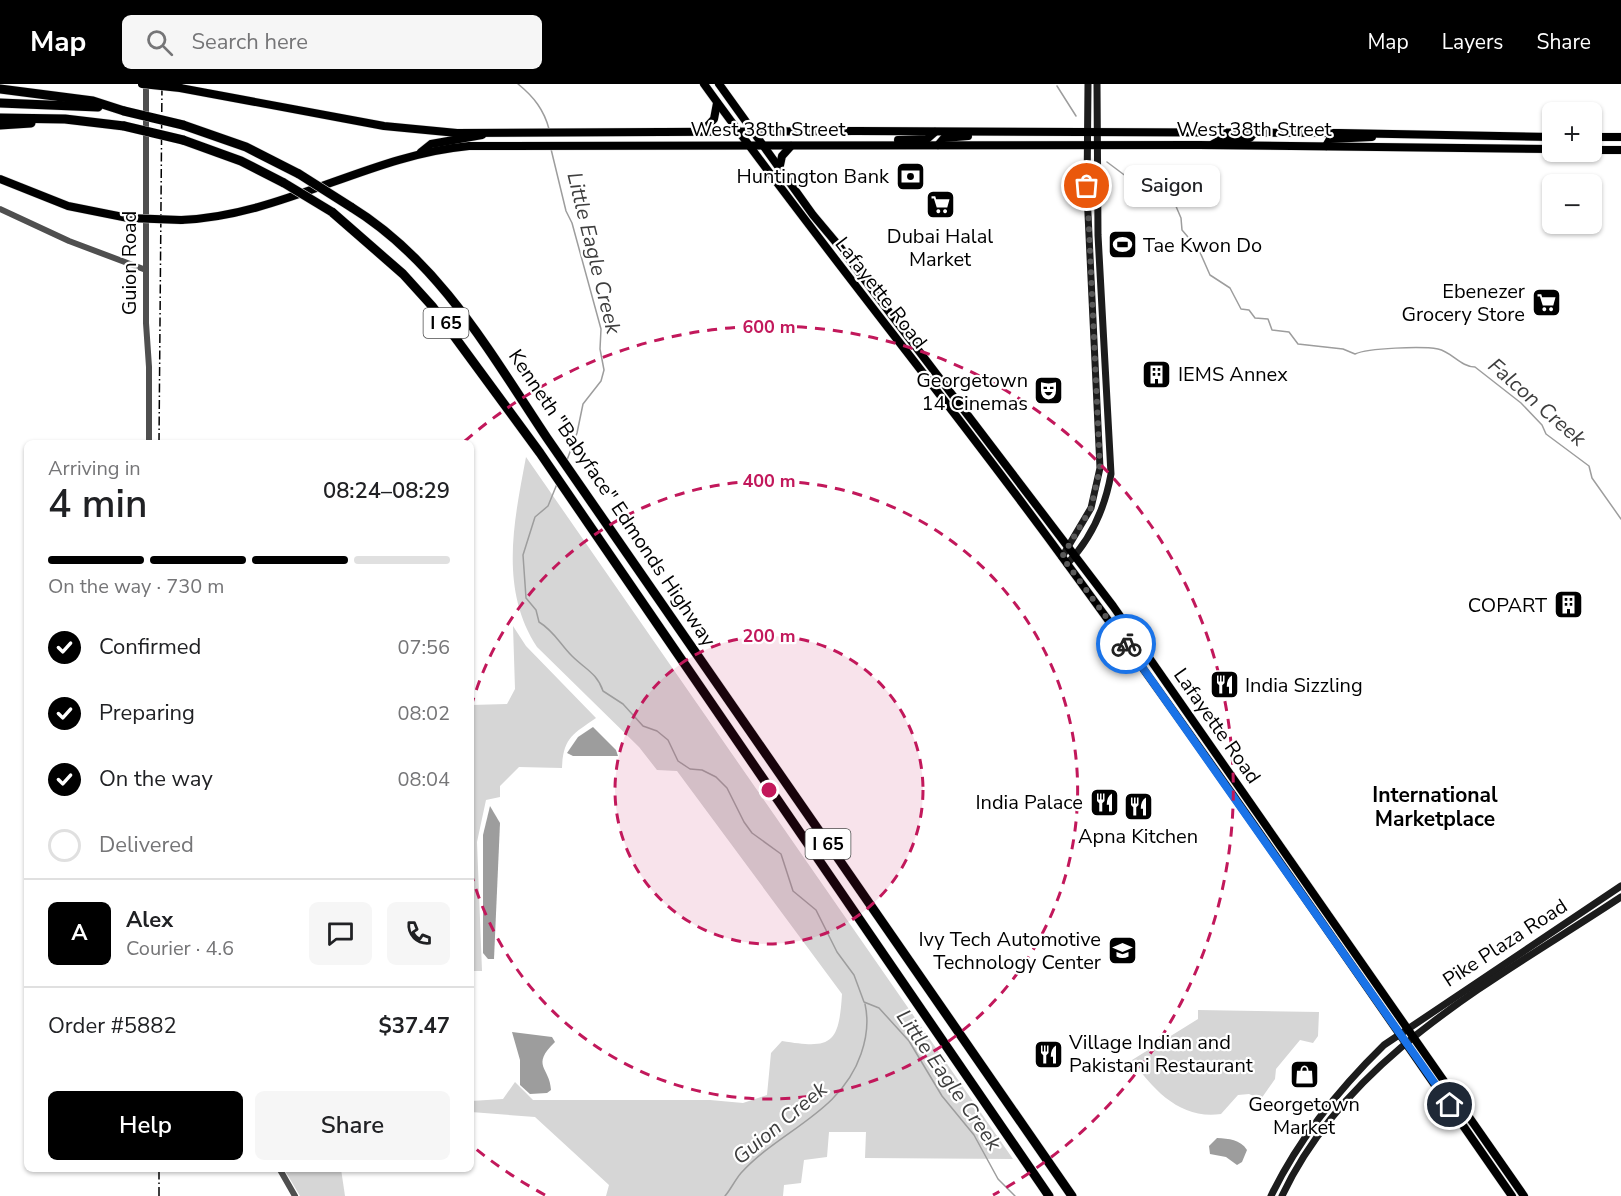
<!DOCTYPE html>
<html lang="en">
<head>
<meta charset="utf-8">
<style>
  :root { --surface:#fff; --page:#f6f6f6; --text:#202124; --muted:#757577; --line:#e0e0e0; --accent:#000 }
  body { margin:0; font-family:"Nunito Sans",sans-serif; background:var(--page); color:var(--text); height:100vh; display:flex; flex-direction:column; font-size:22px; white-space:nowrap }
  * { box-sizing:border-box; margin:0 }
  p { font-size:20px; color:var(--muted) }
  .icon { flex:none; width:33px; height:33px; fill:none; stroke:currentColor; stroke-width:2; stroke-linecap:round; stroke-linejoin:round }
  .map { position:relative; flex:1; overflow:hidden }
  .side { position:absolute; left:24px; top:356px; width:450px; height:732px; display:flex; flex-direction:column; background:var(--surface); border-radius:9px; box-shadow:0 2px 4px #0004 }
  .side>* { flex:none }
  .fabs { position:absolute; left:1542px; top:18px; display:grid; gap:12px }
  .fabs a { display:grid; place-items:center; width:60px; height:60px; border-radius:9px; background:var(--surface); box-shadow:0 2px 4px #0004; font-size:30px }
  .pin { position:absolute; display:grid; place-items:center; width:51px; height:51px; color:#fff; margin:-26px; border:3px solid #fff; border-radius:50%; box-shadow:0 2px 6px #0007 }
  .courier { position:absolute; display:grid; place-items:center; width:60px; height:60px; margin:-30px; border:4px solid #1a73e8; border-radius:50%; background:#fff; color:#222; box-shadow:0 2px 8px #0007 }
  .bubble { position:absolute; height:42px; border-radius:9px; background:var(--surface); box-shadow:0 2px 4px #0004; font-size:20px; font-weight:600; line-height:42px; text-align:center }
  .summary em { font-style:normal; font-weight:600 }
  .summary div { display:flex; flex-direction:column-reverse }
  .summary { display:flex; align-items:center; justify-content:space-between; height:102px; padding:0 24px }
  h1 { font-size:39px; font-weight:600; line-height:45px }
  .bar { display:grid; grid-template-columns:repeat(4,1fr); gap:9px 6px; align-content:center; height:72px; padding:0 24px }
  .bar i { height:8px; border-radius:4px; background:var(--line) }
  .bar .current { background:var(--accent) }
  .bar p { grid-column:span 4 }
  .line { display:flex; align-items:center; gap:15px; padding:0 24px; border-top:2px solid var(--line) }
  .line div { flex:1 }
  .round { display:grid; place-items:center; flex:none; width:63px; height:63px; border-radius:9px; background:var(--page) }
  ol { padding:0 24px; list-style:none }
  li { display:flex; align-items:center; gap:18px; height:66px }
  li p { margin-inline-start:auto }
  li .icon { padding:6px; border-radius:50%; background:var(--accent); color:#fff; stroke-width:4 }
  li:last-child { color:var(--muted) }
  li i { width:33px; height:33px; border:3px solid var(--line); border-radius:50% }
  .action { display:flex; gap:12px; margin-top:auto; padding:12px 24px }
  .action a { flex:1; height:69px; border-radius:9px; background:var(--accent); color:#fff; font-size:24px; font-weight:600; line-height:69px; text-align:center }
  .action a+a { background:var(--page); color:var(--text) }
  header { display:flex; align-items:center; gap:36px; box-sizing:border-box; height:84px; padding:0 30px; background:var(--accent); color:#fff }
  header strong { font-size:28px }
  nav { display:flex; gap:33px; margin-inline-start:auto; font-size:21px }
  .search { width:420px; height:54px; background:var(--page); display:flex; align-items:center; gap:15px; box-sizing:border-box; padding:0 21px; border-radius:9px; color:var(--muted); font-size:22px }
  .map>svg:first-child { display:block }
</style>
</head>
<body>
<header>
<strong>Map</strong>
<div class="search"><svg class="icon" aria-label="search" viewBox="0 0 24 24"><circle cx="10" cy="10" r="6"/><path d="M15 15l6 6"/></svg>Search here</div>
<nav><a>Map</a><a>Layers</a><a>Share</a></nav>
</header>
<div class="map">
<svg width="1621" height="1112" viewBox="0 0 1621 1112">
  <rect width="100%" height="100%" fill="#fff"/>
  <!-- green -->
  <g fill="#d6d6d6">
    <path d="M526 373 1013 1075 865 1074 866 1048H829L827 1073 804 1076 801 1099 784 1101 783 1112H606L609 1101 535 1033 471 1028V1017L503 1015 515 998 533 1016H710L743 1019 767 1011 771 969 782 957C831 965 839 961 842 910L677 687 657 686 639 663 537 563C499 505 514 437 526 373Z"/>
    <path d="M513 542 526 562 596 634C573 650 563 654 562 684L519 683 500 702V713L486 716 477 758 482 887H471V621L507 620 515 605Z"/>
    <path d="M1198 926 1319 928 1318 952 1313 959 1300 956 1276 985 1275 995 1261 1015 1249 1010 1238 1011 1221 1030C1181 1036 1153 1006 1132 976L1198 935Z"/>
    <polygon points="284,1085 341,1085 345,1112 300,1112"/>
  </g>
  <!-- water -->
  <g fill="#9d9d9d">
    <polygon points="593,643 616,666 618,672 573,672 567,669 578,653"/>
    <polygon points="490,722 500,739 494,875 488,875 483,869 483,751"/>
    <path d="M512 948 552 953 555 958C530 982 550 983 551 1006L547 1009 530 1010 520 1001V976Z"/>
    <path d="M1217 1054C1229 1055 1240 1055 1247 1066L1242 1078 1237 1081 1226 1073 1210 1070 1209 1062Z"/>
  </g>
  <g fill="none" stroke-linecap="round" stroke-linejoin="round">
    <!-- stream -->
    <g stroke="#9d9d9d" stroke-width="1.5">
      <path d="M518 0C534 13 544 26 549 45"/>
      <polyline points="1057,2 1076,32"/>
      <polyline points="551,65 566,127 572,139 601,245 600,265 604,286 601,297 583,320 577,349 567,376"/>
      <path d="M1107 78 1131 96 1153 107 1168 109 1172 113 1181 134 1182 146 1199 166 1210 191 1230 204 1241 225 1249 226 1255 234 1268 235 1272 246 1289 248 1298 260 1343 265 1355 270C1368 264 1422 262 1438 265 1452 268 1461 283 1475 283L1521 319 1542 341 1546 350 1589 382 1592 394 1621 435"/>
      <path d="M557 400 548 422 535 433 523 471 526 514 536 526 539 538C554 547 560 560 572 572 585 585 597 589 603 607L623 620 643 642 657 647 668 656 678 677 690 685 702 686 716 693 727 704 744 738 752 749 781 770 793 807 816 826 837 868 854 891 864 918 879 924 909 957 942 1012 974 1051 998 1095 1015 1112"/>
      <path d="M725 1112C731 1105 735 1096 741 1089 780 1046 841 1029 861 970 867 953 869 938 865 920"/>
    </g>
    <defs>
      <g id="primary">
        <path d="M704 0C814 153 934 299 1046 451 1206 668 1358 891 1512 1112"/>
        <polyline points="719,0 813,131 839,162 1113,522 1524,1112"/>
        <polyline points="180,4 384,42 457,49 856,47 1339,49 1552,53"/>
        <polyline points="703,47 714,35 717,19"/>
        <polyline points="1592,53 1621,53"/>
        <polyline points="898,56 927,55 935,48"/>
        <polyline points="1213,60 1222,55 1250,54 1255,48"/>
        <polyline points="938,61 944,54 968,52"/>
        <polyline points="1326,62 1330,55 1372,53"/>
        <polyline points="1592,66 1621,66"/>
        <polyline points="421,68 431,60 482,51"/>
        <polyline points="779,86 782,72 791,62"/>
        <polyline points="0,95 68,122 128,134"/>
        <path d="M181 136C282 132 369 71 469 62L1199 61 1552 65"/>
      </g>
      <g id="motorway">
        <polyline points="0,5 93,17 124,27"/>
        <polyline points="0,19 98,23"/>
        <polyline points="0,34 65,35 124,42"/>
        <polyline points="0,41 31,39"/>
        <polyline points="183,41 246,63 299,90"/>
        <polyline points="183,56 241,77 284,99"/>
        <path d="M351 123C439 177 491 270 547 354L1072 1112"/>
        <polyline points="332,128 403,190 432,222 540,369 1049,1112"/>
      </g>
    </defs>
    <!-- primary casing -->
    <use href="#primary" stroke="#dbdbdb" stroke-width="9"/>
    <!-- motorway casing -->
    <use href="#motorway" stroke="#dbdbdb" stroke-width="10"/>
    <!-- tertiary -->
    <g stroke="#4f4f4f" stroke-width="6">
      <polyline points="146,0 146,239 149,283 149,358"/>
      <polyline points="0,125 69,157 146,186"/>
      <polyline points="279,1084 295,1112"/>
    </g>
    <!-- secondary -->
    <g stroke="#1c1c1c" stroke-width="7">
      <polyline points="1062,473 1091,424 1100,384 1087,109 1088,0"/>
      <path d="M1067 480C1091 455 1105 424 1111 390L1098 151 1097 0"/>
      <path d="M1271 1112C1299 1054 1339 1005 1384 961L1621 802"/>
      <path d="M1282 1112C1349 970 1496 896 1621 813"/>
    </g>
    <!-- primary -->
    <use href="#primary" stroke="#000" stroke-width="8"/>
    <!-- motorway -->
    <use href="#motorway" stroke="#000" stroke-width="9"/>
    <!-- rail -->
    <g stroke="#000" stroke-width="1.5" stroke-dasharray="9 3 1.5 3" stroke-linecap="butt">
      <polyline points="159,358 162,0"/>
      <polyline points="159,1112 159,1084"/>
    </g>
    <defs>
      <g id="primary-bridge">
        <polyline points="142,0 180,4"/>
        <polyline points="128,134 181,136"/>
      </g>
      <g id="motorway-bridge">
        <polyline points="124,27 183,41"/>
        <polyline points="124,42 183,56"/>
        <polyline points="299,90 351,123"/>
        <polyline points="284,99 332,128"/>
      </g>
    </defs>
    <!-- primary-bridge casing -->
    <use href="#primary-bridge" stroke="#dbdbdb" stroke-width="9" stroke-linecap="butt"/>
    <!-- motorway-bridge casing -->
    <use href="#motorway-bridge" stroke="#dbdbdb" stroke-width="10" stroke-linecap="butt"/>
    <!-- primary-bridge -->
    <use href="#primary-bridge" stroke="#000" stroke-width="8"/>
    <!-- motorway-bridge -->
    <use href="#motorway-bridge" stroke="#000" stroke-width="9"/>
  </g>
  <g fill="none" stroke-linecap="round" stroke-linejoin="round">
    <!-- done -->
    <polyline stroke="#595959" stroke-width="6" stroke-dasharray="0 10.8" points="1087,102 1100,384 1091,424 1062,473 1126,560"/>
    <!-- route -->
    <polyline stroke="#1a73e8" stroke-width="8" points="1126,560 1450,1021"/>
  </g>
  <!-- distance rings -->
  <circle cx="769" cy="706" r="154" fill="#c2185b" fill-opacity=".12"/>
  <g fill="none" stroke="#c2185b" stroke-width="3" stroke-dasharray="10 8">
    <circle cx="769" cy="706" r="154"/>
    <path d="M471 623A309 309 0 1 1 471 789"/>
    <path d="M545 1111A463 463 0 0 1 471 1061M465 357A463 463 0 1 1 993 1111"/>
  </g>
  <!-- icons -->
  <defs>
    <symbol id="bank-square" viewBox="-11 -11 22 22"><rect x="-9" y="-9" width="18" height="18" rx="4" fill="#000" stroke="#fff"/><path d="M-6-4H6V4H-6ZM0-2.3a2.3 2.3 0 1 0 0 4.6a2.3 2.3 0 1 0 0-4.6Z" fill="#fff"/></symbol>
    <symbol id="supermarket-square" viewBox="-11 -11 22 22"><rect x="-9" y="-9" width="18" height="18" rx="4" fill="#000" stroke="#fff"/><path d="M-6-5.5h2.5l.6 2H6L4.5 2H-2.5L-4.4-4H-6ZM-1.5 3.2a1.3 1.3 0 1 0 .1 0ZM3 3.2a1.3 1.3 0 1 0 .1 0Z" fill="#fff"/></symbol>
    <symbol id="stadium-square" viewBox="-11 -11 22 22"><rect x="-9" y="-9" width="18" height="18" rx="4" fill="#000" stroke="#fff"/><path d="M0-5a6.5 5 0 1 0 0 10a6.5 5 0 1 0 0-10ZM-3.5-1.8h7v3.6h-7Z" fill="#fff"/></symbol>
    <symbol id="building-square" viewBox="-11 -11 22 22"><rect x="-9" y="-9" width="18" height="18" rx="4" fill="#000" stroke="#fff"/><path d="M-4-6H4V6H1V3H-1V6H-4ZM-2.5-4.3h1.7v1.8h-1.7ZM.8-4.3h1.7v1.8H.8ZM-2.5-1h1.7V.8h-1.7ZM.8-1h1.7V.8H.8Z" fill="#fff"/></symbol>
    <symbol id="theatre-square" viewBox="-11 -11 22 22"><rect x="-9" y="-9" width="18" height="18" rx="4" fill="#000" stroke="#fff"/><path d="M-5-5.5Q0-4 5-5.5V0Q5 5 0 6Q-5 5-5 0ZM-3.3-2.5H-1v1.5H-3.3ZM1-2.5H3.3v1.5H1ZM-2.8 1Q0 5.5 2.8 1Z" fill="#fff"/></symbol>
    <symbol id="restaurant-square" viewBox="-11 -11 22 22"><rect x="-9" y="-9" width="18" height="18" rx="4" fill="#000" stroke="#fff"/><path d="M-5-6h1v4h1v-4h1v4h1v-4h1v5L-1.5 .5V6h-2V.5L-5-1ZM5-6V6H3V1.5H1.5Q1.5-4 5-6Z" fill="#fff"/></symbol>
    <symbol id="university-square" viewBox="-11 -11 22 22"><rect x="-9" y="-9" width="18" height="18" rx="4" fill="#000" stroke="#fff"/><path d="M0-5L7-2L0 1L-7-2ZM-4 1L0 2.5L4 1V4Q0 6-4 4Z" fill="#fff"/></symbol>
    <symbol id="shop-square" viewBox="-11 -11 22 22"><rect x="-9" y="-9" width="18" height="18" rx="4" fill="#000" stroke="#fff"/><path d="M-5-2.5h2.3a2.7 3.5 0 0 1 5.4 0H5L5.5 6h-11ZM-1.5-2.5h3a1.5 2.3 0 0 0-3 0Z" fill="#fff"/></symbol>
  </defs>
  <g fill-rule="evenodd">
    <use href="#bank-square" x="894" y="76" width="33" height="33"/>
    <use href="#supermarket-square" x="924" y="104" width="33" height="33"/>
    <use href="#stadium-square" x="1106" y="144" width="33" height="33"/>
    <use href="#supermarket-square" x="1530" y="202" width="33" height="33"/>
    <use href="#building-square" x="1140" y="274" width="33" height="33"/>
    <use href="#theatre-square" x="1032" y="290" width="33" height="33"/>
    <use href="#building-square" x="1552" y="504" width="33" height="33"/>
    <use href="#restaurant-square" x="1208" y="584" width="33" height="33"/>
    <use href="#restaurant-square" x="1088" y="702" width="33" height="33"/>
    <use href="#restaurant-square" x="1122" y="706" width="33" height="33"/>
    <use href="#university-square" x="1106" y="850" width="33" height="33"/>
    <use href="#restaurant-square" x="1032" y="954" width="33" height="33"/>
    <use href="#shop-square" x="1288" y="974" width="33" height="33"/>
  </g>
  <g text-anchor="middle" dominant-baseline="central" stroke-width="4.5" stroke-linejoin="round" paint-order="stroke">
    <!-- shield labels -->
    <g fill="#fff" stroke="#4c4c4c" stroke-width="1.5">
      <rect x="423.5" y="224" width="45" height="30" rx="4.5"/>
      <rect x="805.5" y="745" width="45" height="30" rx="4.5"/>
    </g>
    <g font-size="18" font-weight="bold" fill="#000">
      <text x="446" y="239">I 65</text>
      <text x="828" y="760">I 65</text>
    </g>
    <!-- street labels -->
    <g font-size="20" fill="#000" stroke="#fff">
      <text x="768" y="45">West 38th Street</text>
      <text x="1254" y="45">West 38th Street</text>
      <text transform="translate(129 179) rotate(-90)">Guion Road</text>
      <text transform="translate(881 209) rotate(52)">Lafayette Road</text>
      <text transform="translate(612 414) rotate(56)">Kenneth "Babyface" Edmonds Highway</text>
      <text transform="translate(1217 642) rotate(55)">Lafayette Road</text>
      <text transform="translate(1505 859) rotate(-33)">Pike Plaza Road</text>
    </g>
    <!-- poi labels -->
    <g font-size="20" fill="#000" stroke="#fff" text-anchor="end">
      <text x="889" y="92">Huntington Bank</text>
      <text x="940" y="152" text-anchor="middle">Dubai Halal<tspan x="940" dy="23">Market</tspan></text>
      <text x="1143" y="161" text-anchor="start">Tae Kwon Do</text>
      <text x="1525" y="207">Ebenezer<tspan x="1525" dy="23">Grocery Store</tspan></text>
      <text x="1178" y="290" text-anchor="start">IEMS Annex</text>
      <text x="1028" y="296">Georgetown<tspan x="1028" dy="23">14 Cinemas</tspan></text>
      <text x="1547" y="521">COPART</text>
      <text x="1245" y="601" text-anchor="start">India Sizzling</text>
      <text x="1083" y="718">India Palace</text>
      <text x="1138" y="752" text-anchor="middle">Apna Kitchen</text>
      <text x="1101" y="855">Ivy Tech Automotive<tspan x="1101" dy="23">Technology Center</tspan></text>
      <text x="1069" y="958" text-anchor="start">Village Indian and<tspan x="1069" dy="23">Pakistani Restaurant</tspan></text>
      <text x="1304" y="1020" text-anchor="middle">Georgetown<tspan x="1304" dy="23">Market</tspan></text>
    </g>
    <!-- water labels -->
    <g font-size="21" font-style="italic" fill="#3e3e3e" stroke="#fff">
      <text transform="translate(594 169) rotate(76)">Little Eagle Creek</text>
      <text transform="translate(1537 318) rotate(41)">Falcon Creek</text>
      <text transform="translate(949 996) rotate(55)">Little Eagle Creek</text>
      <text transform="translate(780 1039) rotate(-40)">Guion Creek</text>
    </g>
    <!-- neighbourhood labels -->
    <g font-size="21" font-weight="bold" fill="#000" stroke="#fff">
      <text x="1435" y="711">International<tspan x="1435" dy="24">Marketplace</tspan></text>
    </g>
  </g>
  <circle cx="769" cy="706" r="9" fill="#c2185b" stroke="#fff" stroke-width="3"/>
  <g font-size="18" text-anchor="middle" font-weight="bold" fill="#c2185b" stroke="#fff" stroke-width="4.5" stroke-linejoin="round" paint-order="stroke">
    <text x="769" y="249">600 m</text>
    <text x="769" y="403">400 m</text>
    <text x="769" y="558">200 m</text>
  </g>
</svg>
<div class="fabs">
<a>+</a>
<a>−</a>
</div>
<div class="pin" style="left:1087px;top:102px;background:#ea580c"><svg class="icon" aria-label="bag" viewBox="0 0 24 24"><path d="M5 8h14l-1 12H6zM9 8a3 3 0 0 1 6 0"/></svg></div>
<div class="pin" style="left:1450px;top:1021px;background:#1f2937"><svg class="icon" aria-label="home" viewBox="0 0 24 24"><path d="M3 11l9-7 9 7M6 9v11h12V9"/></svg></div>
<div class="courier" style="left:1126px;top:560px"><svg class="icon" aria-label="bike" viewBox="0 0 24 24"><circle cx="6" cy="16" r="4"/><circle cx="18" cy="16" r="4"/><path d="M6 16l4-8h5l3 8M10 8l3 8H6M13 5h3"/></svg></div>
<div class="bubble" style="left:1124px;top:81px;width:96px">Saigon</div>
<section class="side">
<div class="summary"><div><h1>4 min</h1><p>Arriving in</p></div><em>08:24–08:29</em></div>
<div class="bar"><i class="current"></i><i class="current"></i><i class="current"></i><i></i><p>On the way · 730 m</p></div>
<ol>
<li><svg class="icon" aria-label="check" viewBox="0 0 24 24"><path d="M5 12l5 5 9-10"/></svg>Confirmed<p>07:56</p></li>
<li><svg class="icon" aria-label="check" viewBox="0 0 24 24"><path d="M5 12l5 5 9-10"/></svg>Preparing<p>08:02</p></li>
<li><svg class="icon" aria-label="check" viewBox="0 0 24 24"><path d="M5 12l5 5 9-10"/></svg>On the way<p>08:04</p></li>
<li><i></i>Delivered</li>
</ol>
<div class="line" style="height:108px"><b class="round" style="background:var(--accent);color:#fff">A</b><div><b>Alex</b><p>Courier · 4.6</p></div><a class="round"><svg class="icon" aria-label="chat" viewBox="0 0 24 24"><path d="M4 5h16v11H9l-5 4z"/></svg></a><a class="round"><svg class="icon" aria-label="phone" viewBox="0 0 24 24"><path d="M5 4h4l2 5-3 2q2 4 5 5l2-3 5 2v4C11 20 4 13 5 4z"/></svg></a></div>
<div class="line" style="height:78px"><div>Order #5882</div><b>$37.47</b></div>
<div class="action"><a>Help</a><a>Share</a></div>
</section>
</div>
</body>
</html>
